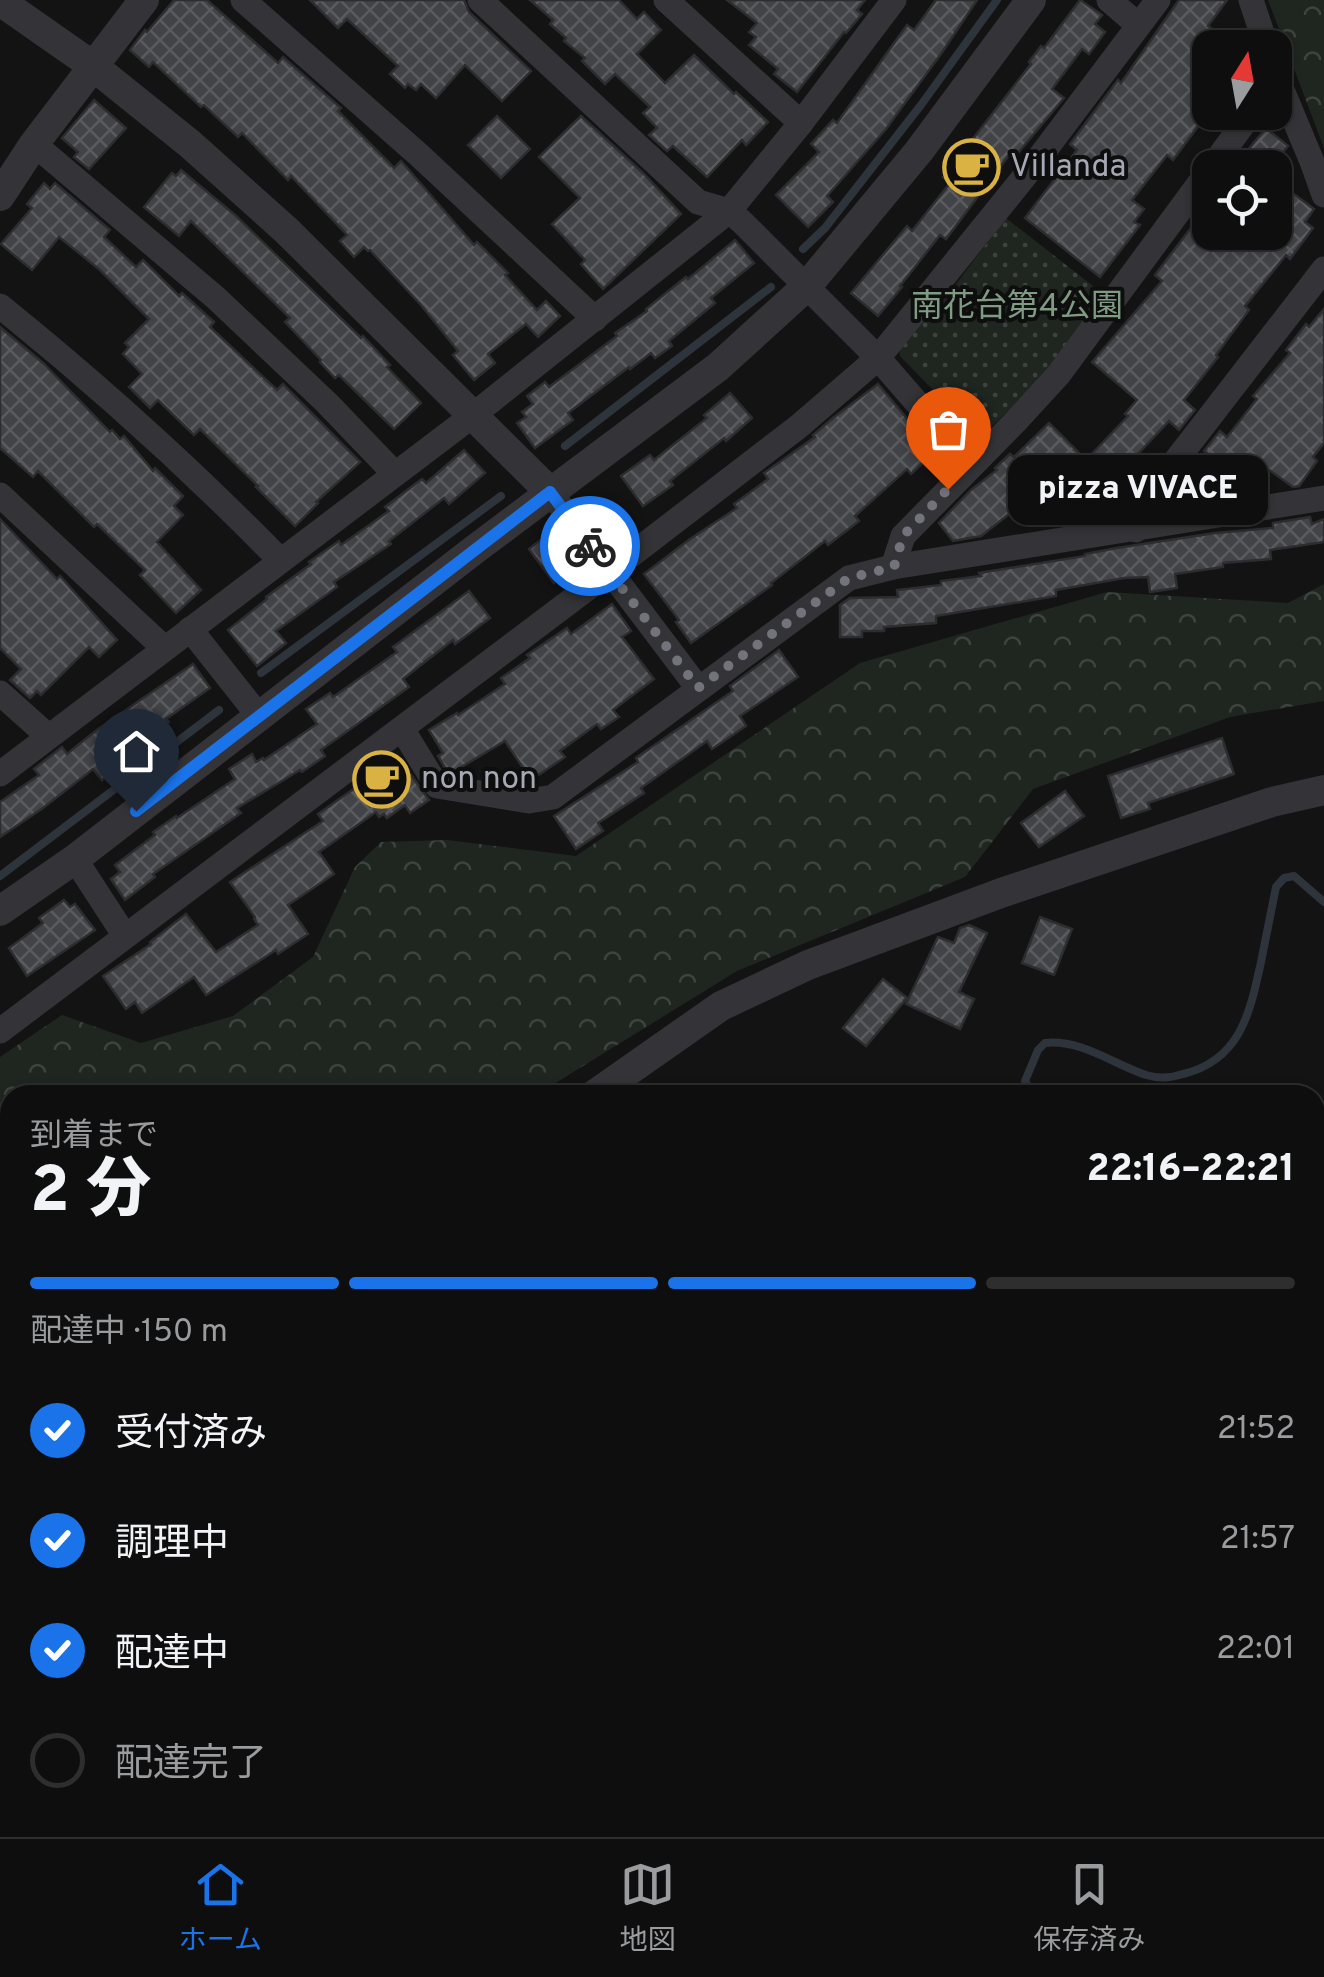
<!DOCTYPE html>
<html lang="ja">
<head>
<meta charset="utf-8">
<style>
  :root { --surface:#0e0e0f; --page:#171718; --text:#f1f3f6; --muted:#9b9c9e; --line:#2e2e2f; --accent:#1a73e8 }
  body { margin:0; font-family:Overpass,"Noto Sans JP",sans-serif; background:var(--page); color:var(--text); height:100vh; display:flex; flex-direction:column; font-size:38px; white-space:nowrap }
  * { box-sizing:border-box; margin:0 }
  p { font-size:32px; color:var(--muted) }
  .icon { flex:none; width:55px; height:55px; fill:none; stroke:currentColor; stroke-width:2; stroke-linecap:round; stroke-linejoin:round }
  .map { position:relative; flex:1; overflow:hidden }
  .drawer { position:absolute; left:0px; top:1085px; width:1325px; height:752px; display:flex; flex-direction:column; background:var(--surface); border-radius:30px 30px 0 0; box-shadow:0 2px 8px #0004,0 0 0 2px var(--line) }
  .drawer>* { flex:none }
  .needle { width:65px; rotate:11deg }
  .buttons { position:absolute; left:1192px; top:30px; display:grid; gap:20px }
  .buttons a { display:grid; place-items:center; width:100px; height:100px; border-radius:20px; background:var(--surface); box-shadow:0 2px 8px #0004,0 0 0 2px var(--line); font-size:50px }
  .pin { position:absolute; display:grid; place-items:center; width:85px; height:85px; color:#fff; margin:-102px -42px; border-radius:50% 50% 50% 0; rotate:-45deg; box-shadow:0 0 10px #0007 }
  .pin .icon { rotate:45deg }
  .courier { position:absolute; display:grid; place-items:center; width:100px; height:100px; margin:-50px; border:8px solid #1a73e8; border-radius:50%; background:#fff; color:#222; box-shadow:0 2px 12px #0007 }
  .bubble { position:absolute; height:70px; border-radius:20px; background:var(--surface); box-shadow:0 2px 8px #0004,0 0 0 2px var(--line); font-size:32px; font-weight:800; line-height:70px; text-align:center }
  .head em { font-style:normal; font-weight:800 }
  .head div { display:flex; flex-direction:column-reverse }
  .head { display:flex; align-items:center; justify-content:space-between; height:170px; padding:0 30px }
  h1 { font-size:65px; font-weight:800; line-height:75px }
  .bar { display:grid; grid-template-columns:repeat(4,1fr); gap:15px 10px; align-content:center; height:120px; padding:0 30px }
  .bar i { height:12px; border-radius:8px; background:var(--line) }
  .bar .selected { background:var(--accent) }
  .bar p { grid-column:span 4 }
  ol { padding:0 30px; list-style:none }
  li { display:flex; align-items:center; gap:30px; height:110px }
  li p { margin-inline-start:auto }
  li .icon { padding:10px; border-radius:50%; background:var(--accent); color:#fff; stroke-width:4 }
  li:last-child { color:var(--muted) }
  li i { width:55px; height:55px; border:5px solid var(--line); border-radius:50% }
  .tabs { display:flex; justify-content:space-around; align-items:center; height:140px; border-top:2px solid var(--line); background:var(--surface); font-size:28px; color:var(--muted) }
  .tabs a { display:grid; justify-items:center; gap:5px }
  .tabs .selected { color:var(--accent) }
  .map>svg:first-child { display:block }
</style>
</head>
<body>
<div class="map">
<svg width="1324" height="1837" viewBox="0 0 1324 1837">
  <defs>
    <pattern id="forest-crowns" width="20" height="18" patternUnits="userSpaceOnUse" patternTransform="scale(2.5)"><rect width="20" height="18" fill="#1f2620"/><path d="M2 6a3 3 0 1 1 6 0M12 15a3 3 0 1 1 6 0" fill="none" stroke="#3d433e"/></pattern>
    <pattern id="park-dots" width="8" height="8" patternUnits="userSpaceOnUse" patternTransform="scale(2.5)"><rect width="8" height="8" fill="#1f2620"/><path d="M2 2h.1M6 6h.1" fill="none" stroke="#3d433e" stroke-width="1.8" stroke-linecap="round"/></pattern>
    <pattern id="building-cross-hatch" width="8" height="8" patternUnits="userSpaceOnUse" patternTransform="scale(2.5)"><rect width="8" height="8" fill="#424347"/><path d="M0 0l8 8M0 8l8-8" fill="none" stroke="#5a5b5f"/></pattern>
  </defs>
  <rect width="100%" height="100%" fill="#131314"/>
  <!-- forest -->
  <g fill="url(#forest-crowns)">
    <polygon points="1268,0 1324,0 1324,148"/>
    <polygon points="1324,584 1324,701 1230,717 1033,789 965,877 737,971 536,1095 10,1095 10,1185 0,1113 0,1057 62,1015 141,1043 233,1016 313,957 355,867 381,842 447,840 576,856 860,663 1107,592 1288,603"/>
    <polygon points="542,1828 991,1828 978,1837 529,1837"/>
  </g>
  <!-- park -->
  <polygon fill="url(#park-dots)" points="1006,218 1107,297 1051,370 990,428 971,429 900,356 898,343 947,296"/>
  <g fill="none" stroke-linecap="round" stroke-linejoin="round">
    <!-- stream -->
    <g stroke="#2e343b" stroke-width="8">
      <polyline points="803,249 825,228 921,105 997,0"/>
      <polyline points="565,446 771,287"/>
      <polyline points="261,673 501,496"/>
      <polyline points="0,876 219,710"/>
      <path d="M1042 1095 1029 1088 1025 1081 1038 1050 1045 1043C1081 1039 1113 1064 1146 1075 1159 1079 1171 1078 1183 1074 1241 1060 1250 1012 1261 962 1266 937 1271 912 1276 887L1284 878 1294 876 1324 902"/>
      <polyline points="1315,1280 1324,1272"/>
      <polyline points="275,1828 285,1837"/>
      <polyline points="648,1828 658,1837"/>
      <polyline points="73,1837 100,1828"/>
      <polyline points="206,1837 215,1828"/>
      <polyline points="488,1837 496,1828"/>
      <polyline points="787,1837 788,1828"/>
    </g>
  </g>
  <!-- building -->
  <g fill="url(#building-cross-hatch)" stroke="#2d2d30" stroke-width="2.5">
    <polygon points="174,0 207,0 278,63 283,57 341,108 338,111 394,168 401,161 474,245 477,242 508,273 505,275 537,310 546,301 560,316 538,337 526,324 488,354 495,363 474,380 453,355 458,351 421,305 370,250 368,251 364,247 354,257 340,241 347,235 291,176 288,180 242,133 238,137 204,105 201,107 153,62 149,67 130,50 145,30 147,32"/>
    <polygon points="310,0 464,0 469,12 531,71 502,101 465,65 436,98 421,84 416,90 408,84 405,88 390,74 398,66 347,19 338,28"/>
    <polygon points="530,0 619,0 637,19 644,12 661,30 637,54 665,83 694,55 734,94 736,92 768,122 746,145 742,140 707,177 673,146 667,151 649,135 657,128 643,113 650,107 615,74 605,84 582,61 585,58 564,41 566,38 550,24 553,20"/>
    <polygon points="727,0 865,0 857,10 862,14 846,33 844,32 797,92 774,74 778,69 749,45 756,37 749,32 757,23"/>
    <polygon points="936,0 977,0 943,51 886,129 827,196 833,202 808,227 776,195 819,152 811,144 833,120 837,123 907,25 914,30"/>
    <polygon points="1080,0 1102,15 1095,24 1105,32 1089,54 1082,49 1052,89 1064,98 1013,159 1009,155 946,239 940,235 900,286 902,287 878,316 851,293 907,226 912,231 950,183 943,177 1031,64 1029,62 1041,46 1044,48"/>
    <polygon points="1179,0 1227,0 1208,26 1240,48 1210,48 1210,110 1173,160 1167,155 1132,200 1144,209 1134,222 1140,225 1100,277 1025,218 1077,150 1070,144 1118,80 1121,83"/>
    <polygon points="94,100 126,128 89,169 74,157 78,152 62,138"/>
    <polygon points="497,116 530,149 501,178 468,145"/>
    <polygon points="581,116 644,174 681,214 603,289 581,264 585,260 552,224 580,198 539,157"/>
    <polygon points="1266,128 1288,146 1270,168 1233,168"/>
    <polygon points="181,170 235,215 361,338 363,336 390,365 387,367 421,403 394,429 339,375 335,378 320,362 321,360 285,322 290,318 191,221 179,236 144,207 172,173 176,176"/>
    <polygon points="1275,180 1314,209 1305,222 1313,228 1290,259 1286,255 1245,306 1249,310 1216,355 1218,357 1184,400 1195,410 1179,430 1169,421 1106,488 1108,490 1082,518 1047,485 1016,513 1013,511 981,536 953,541 939,523 971,490 997,470 995,468 1010,454 1014,457 1049,423 1086,460 1128,416 1125,414 1137,400 1092,362 1162,281 1155,275 1210,203 1210,232 1275,232"/>
    <polygon points="44,183 50,189 55,183 110,230 104,237 136,267 143,260 179,296 182,293 214,322 210,327 277,390 283,384 360,462 316,502 318,503 295,526 256,487 258,486 200,429 194,435 158,400 150,408 129,387 142,374 123,354 129,347 125,343 149,319 100,270 59,237 32,270 1,244 32,208 27,204"/>
    <polygon points="735,240 754,263 711,298 715,303 669,341 672,346 655,358 651,353 630,369 629,367 568,413 573,420 535,448 517,423 526,417 522,412 533,404 527,396 545,382 549,387 617,336 615,333 647,311 646,309 686,277 688,279"/>
    <polygon points="1324,309 1324,443 1313,457 1317,461 1299,486 1293,487 1254,459 1224,497 1201,479 1206,472 1198,466 1208,454 1204,451 1220,431 1227,437 1257,399 1253,396 1290,353 1286,350 1306,324 1309,327"/>
    <polygon points="0,327 43,363 110,432 112,430 120,439 124,436 153,471 155,468 183,496 174,506 183,515 157,542 201,590 176,613 140,575 145,570 97,524 94,527 38,471 33,477 0,448"/>
    <polygon points="878,384 935,452 911,474 907,469 855,516 859,521 828,545 825,541 771,583 772,585 691,643 676,622 679,620 644,574 690,539 737,508 734,504 768,479 764,473 815,437 813,435 833,418"/>
    <polygon points="730,393 752,418 726,441 724,438 670,481 673,485 643,506 621,476 650,455 654,460 707,418 704,415"/>
    <polygon points="464,450 485,473 449,504 444,498 389,541 391,544 334,582 337,587 276,631 286,643 257,666 228,630 267,599 266,597 311,564 309,562 339,541 341,545 389,511 385,507 422,479 426,483"/>
    <polygon points="1310,517 1312,524 1324,519 1324,542 1270,550 1271,559 1223,563 1223,567 1175,574 1177,588 1150,592 1148,577 1124,578 1056,590 1056,596 936,616 936,623 884,627 884,631 862,631 862,637 840,637 840,605 850,598 898,597 897,590 941,585 941,581 981,576 979,573 1085,556 1085,554 1117,548 1215,533 1273,528 1273,523"/>
    <polygon points="0,519 57,579 60,576 117,640 99,657 89,647 41,695 37,691 30,698 10,680 21,669 0,648"/>
    <polygon points="550,533 576,567 554,583 529,549"/>
    <polygon points="469,591 490,618 455,644 453,640 403,679 409,687 321,750 325,756 302,772 300,770 237,808 241,813 153,874 155,877 125,900 111,879 120,872 115,865 155,835 153,832 176,816 177,818 235,779 229,769 252,754 256,762 263,758 264,760 317,724 306,709 330,693 333,697 397,652 393,647"/>
    <polygon points="612,604 631,631 622,637 654,679 613,710 619,717 601,729 597,724 560,751 565,757 531,780 505,741 453,772 447,771 438,756 443,753 429,730 457,713 458,715 505,684 501,678 530,658 527,655 567,628 571,634"/>
    <polygon points="779,650 798,677 740,716 746,726 712,749 707,741 641,788 644,793 598,823 603,831 576,849 554,816 638,762 636,758 733,691 730,686"/>
    <polygon points="193,664 210,688 166,719 169,722 131,749 135,754 102,780 93,769 43,808 0,837 0,802 39,775 34,769 62,747 67,754 98,729"/>
    <polygon points="1222,738 1234,774 1148,803 1150,809 1121,818 1108,776"/>
    <polygon points="395,768 403,780 411,775 429,800 410,813 405,805 387,818 384,814 379,817 376,812 319,852 334,874 288,905 308,934 278,954 276,950 206,995 194,977 142,1013 135,1002 126,1009 103,976 151,944 150,942 186,914 216,952 258,925 254,919 255,917 230,882 323,821 318,814 375,774 379,780"/>
    <polygon points="1065,791 1084,816 1039,847 1021,823"/>
    <polygon points="64,900 70,907 75,904 95,930 27,976 9,948 43,923 39,918"/>
    <polygon points="1040,917 1072,929 1054,975 1022,963"/>
    <polygon points="969,925 987,933 959,992 974,999 960,1029 906,1004 938,937 954,943 960,928"/>
    <polygon points="883,979 907,998 866,1046 843,1028"/>
  </g>
  <g fill="none" stroke-linecap="round" stroke-linejoin="round">
    <!-- minor -->
    <g stroke="#343438" stroke-width="25">
      <polyline points="243,0 419,155 595,319"/>
      <polyline points="480,0 698,202 729,211 742,222 878,358 971,465"/>
      <polyline points="666,0 801,123"/>
      <polyline points="1109,0 1138,25"/>
      <polyline points="1251,0 1267,48"/>
      <polyline points="1275,73 1313,164 1324,195"/>
      <polyline points="34,144 216,298 327,403 395,474"/>
      <polyline points="1211,168 1252,112"/>
      <path d="M0 306C98 385 192 470 280 560"/>
      <polyline points="550,492 698,688"/>
      <polyline points="0,495 164,648"/>
      <polyline points="1136,530 1147,498 1324,269"/>
      <polyline points="893,567 903,536 1015,422 1059,374 1210,169"/>
      <polyline points="190,629 258,715"/>
      <polyline points="0,693 48,736"/>
      <polyline points="402,729 437,786 529,801 553,797 849,578 893,567 1324,498"/>
      <polyline points="0,774 472,416 729,211 801,123 894,0"/>
      <polyline points="75,859 125,936"/>
      <polyline points="0,1031 609,572 798,427 878,358 1033,166 1158,0"/>
      <polyline points="1315,1591 1324,1579"/>
      <polyline points="1315,1687 1324,1693"/>
      <polyline points="1141,1837 1148,1828"/>
    </g>
    <!-- tertiary -->
    <g stroke="#343438" stroke-width="30">
      <polyline points="0,1 93,66 190,144 287,231 550,492"/>
      <polyline points="0,196 34,144 144,0"/>
      <polyline points="0,911 75,859 474,550 718,367 807,286 919,151 1031,0"/>
      <polyline points="594,1095 721,1006 808,965 1001,893 1272,802 1324,790"/>
      <polyline points="0,1319 10,1316"/>
    </g>
  </g>
  <g fill="none" stroke-linecap="round" stroke-linejoin="round">
    <!-- done -->
    <polyline stroke="#73747b" stroke-width="10" stroke-dasharray="0 18" points="590,546 698,688 849,578 894,567 903,536 948,489"/>
    <!-- route -->
    <polyline stroke="#1a73e8" stroke-width="12" points="136,811 550,492 590,546"/>
  </g>
  <!-- icons -->
  <defs>
    <symbol id="cafe-ring" viewBox="-11 -11 22 22"><circle r="9.5" fill="#0e0e0f" stroke="#dab244" stroke-width="1.5"/><path d="M-5.5-4.5H6V0H3Q3 3.5 0 3.5H-2.5Q-5.5 3.5-5.5 0ZM3-3.2v2h1.7v-2ZM-6 4.5H4V6H-6Z" fill="#dab244"/></symbol>
  </defs>
  <g fill-rule="evenodd">
    <use href="#cafe-ring" x="940" y="136" width="63" height="63"/>
    <use href="#cafe-ring" x="350" y="748" width="63" height="63"/>
  </g>
  <g text-anchor="middle" dominant-baseline="central" stroke-width="8" stroke-linejoin="round" paint-order="stroke">
    <!-- poi labels -->
    <g font-size="32" fill="#a6a9b3" stroke="#0e0e0f" text-anchor="start">
      <text x="1010" y="168">Villanda</text>
      <text x="421" y="780">non non</text>
    </g>
    <!-- park labels -->
    <g font-size="32" fill="#7f9b83" stroke="#0e0e0f">
      <text x="1017" y="308">南花台第4公園</text>
    </g>
  </g>
</svg>
<div class="buttons">
<a><svg class="needle" viewBox="-14 -14 28 28"><path d="M0-13l5 13h-10z" fill="#e53935"/><path d="M0 13l5-13h-10z" fill="#9b9c9e"/></svg></a>
<a><svg class="icon" aria-label="locate" viewBox="0 0 24 24"><circle cx="12" cy="12" r="6"/><path d="M12 2v4M12 18v4M2 12h4M18 12h4"/></svg></a>
</div>
<div class="pin" style="left:948px;top:489px;background:#ea580c"><svg class="icon" aria-label="bag" viewBox="0 0 24 24"><path d="M5 8h14l-1 12H6zM9 8a3 3 0 0 1 6 0"/></svg></div>
<div class="pin" style="left:136px;top:811px;background:#1f2937"><svg class="icon" aria-label="home" viewBox="0 0 24 24"><path d="M3 11l9-7 9 7M6 9v11h12V9"/></svg></div>
<div class="courier" style="left:590px;top:546px"><svg class="icon" aria-label="bike" viewBox="0 0 24 24"><circle cx="6" cy="16" r="4"/><circle cx="18" cy="16" r="4"/><path d="M6 16l4-8h5l3 8M10 8l3 8H6M13 5h3"/></svg></div>
<div class="bubble" style="left:1008px;top:455px;width:260px">pizza VIVACE</div>
<section class="drawer">
<div class="head"><div><h1>2 分</h1><p>到着まで</p></div><em>22:16–22:21</em></div>
<div class="bar"><i class="selected"></i><i class="selected"></i><i class="selected"></i><i></i><p>配達中 · 150 m</p></div>
<ol>
<li><svg class="icon" aria-label="check" viewBox="0 0 24 24"><path d="M5 12l5 5 9-10"/></svg>受付済み<p>21:52</p></li>
<li><svg class="icon" aria-label="check" viewBox="0 0 24 24"><path d="M5 12l5 5 9-10"/></svg>調理中<p>21:57</p></li>
<li><svg class="icon" aria-label="check" viewBox="0 0 24 24"><path d="M5 12l5 5 9-10"/></svg>配達中<p>22:01</p></li>
<li><i></i>配達完了</li>
</ol>
</section>
</div>
<nav class="tabs">
<a class="selected"><svg class="icon" aria-label="home" viewBox="0 0 24 24"><path d="M3 11l9-7 9 7M6 9v11h12V9"/></svg>ホーム</a>
<a><svg class="icon" aria-label="map" viewBox="0 0 24 24"><path d="M3 6l6-2 6 2 6-2v14l-6 2-6-2-6 2zM9 4v14M15 6v14"/></svg>地図</a>
<a><svg class="icon" aria-label="saved" viewBox="0 0 24 24"><path d="M7 4h10v16l-5-4-5 4z"/></svg>保存済み</a>
</nav>
</body>
</html>
